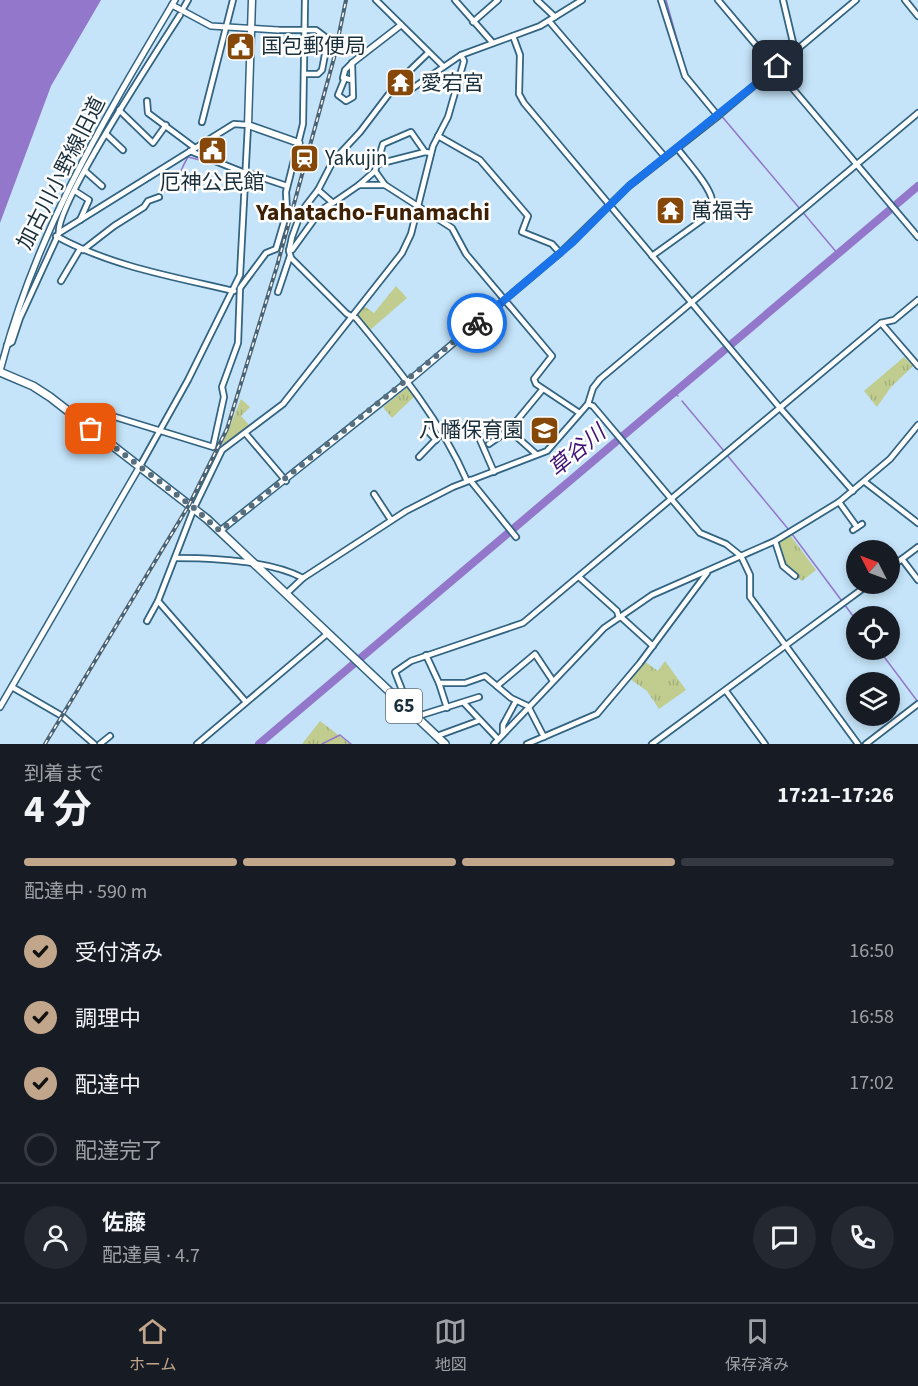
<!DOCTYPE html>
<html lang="ja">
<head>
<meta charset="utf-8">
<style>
  :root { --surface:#171b24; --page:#242831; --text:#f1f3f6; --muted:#9ea1a6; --line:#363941; --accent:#c1a68b }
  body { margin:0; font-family:"Source Sans 3","Noto Sans JP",sans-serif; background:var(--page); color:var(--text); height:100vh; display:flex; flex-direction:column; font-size:22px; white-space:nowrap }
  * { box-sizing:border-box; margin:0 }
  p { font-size:20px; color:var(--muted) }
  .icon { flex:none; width:33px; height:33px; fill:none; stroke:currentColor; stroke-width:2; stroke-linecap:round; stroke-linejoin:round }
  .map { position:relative; height:744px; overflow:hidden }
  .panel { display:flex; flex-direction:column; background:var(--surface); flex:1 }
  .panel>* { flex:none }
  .needle { width:39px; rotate:312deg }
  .controls { position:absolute; left:846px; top:540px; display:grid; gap:12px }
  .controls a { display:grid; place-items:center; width:54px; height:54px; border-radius:50%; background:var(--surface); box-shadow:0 3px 9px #0003; font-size:30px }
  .pin { position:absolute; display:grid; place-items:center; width:51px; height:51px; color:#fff; margin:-26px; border-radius:12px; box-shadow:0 3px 9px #0006 }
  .courier { position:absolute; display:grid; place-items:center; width:60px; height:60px; margin:-30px; border:4px solid #1a73e8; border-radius:50%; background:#fff; color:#222; box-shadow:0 2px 8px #0007 }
  .headline em { font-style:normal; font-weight:700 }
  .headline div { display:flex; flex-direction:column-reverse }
  .headline { display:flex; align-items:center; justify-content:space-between; height:102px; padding:0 24px }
  h1 { font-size:39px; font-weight:700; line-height:45px }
  .bar { display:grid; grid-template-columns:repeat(4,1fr); gap:9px 6px; align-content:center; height:72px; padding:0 24px }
  .bar i { height:8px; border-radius:4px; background:var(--line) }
  .bar .current { background:var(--accent) }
  .bar p { grid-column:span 4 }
  .line { display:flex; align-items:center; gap:15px; padding:0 24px; border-top:2px solid var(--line) }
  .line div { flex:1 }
  .round { display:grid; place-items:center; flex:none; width:63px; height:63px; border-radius:32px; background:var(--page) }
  ol { padding:0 24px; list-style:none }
  li { display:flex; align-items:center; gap:18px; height:66px }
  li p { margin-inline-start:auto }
  li .icon { padding:6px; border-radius:50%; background:var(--accent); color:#111; stroke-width:4 }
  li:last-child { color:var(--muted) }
  li i { width:33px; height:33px; border:3px solid var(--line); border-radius:50% }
  .dock { display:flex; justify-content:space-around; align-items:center; height:84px; border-top:2px solid var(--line); background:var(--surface); font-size:16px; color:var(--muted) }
  .dock a { display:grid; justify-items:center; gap:3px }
  .dock .current { color:var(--accent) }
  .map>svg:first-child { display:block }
</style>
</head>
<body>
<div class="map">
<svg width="918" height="744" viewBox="0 0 918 744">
  <defs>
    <pattern id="grass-tufts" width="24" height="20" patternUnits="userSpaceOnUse" patternTransform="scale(1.5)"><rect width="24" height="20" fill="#c0cd8f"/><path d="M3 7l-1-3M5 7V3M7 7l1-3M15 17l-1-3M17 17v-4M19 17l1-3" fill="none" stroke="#a4b07c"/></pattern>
  </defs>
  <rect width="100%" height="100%" fill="#c5e4f9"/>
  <!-- grass -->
  <g fill="url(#grass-tufts)">
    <polygon points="396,286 407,298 369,331 356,315 364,306 374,313"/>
    <polygon points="904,357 913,366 891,387 877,407 864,391"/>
    <polygon points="409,386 416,395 392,418 383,407"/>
    <polygon points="241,399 250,407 241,416 250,426 222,445"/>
    <polygon points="790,535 816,570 802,581 784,565 777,544"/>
    <polygon points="644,661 658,671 665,661 686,690 659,709 647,691 630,679"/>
    <polygon points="320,721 350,744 302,744"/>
  </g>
  <!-- water -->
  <polygon fill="#9377ca" points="0,0 101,0 51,86 0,223"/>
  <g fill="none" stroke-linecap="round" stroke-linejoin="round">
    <!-- stream -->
    <g stroke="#9377ca" stroke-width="1.5">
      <polyline points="666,0 687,75 838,254"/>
      <polyline points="224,25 230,0"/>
      <polyline points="220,40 223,29"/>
      <path d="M158 195C182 183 176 176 188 157L215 164"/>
      <polyline points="674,392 678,396"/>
      <polyline points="682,401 724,451"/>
      <polyline points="727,455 789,530"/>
      <polyline points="792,534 856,620"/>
      <polyline points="879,650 918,702"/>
      <polyline points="322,744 340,735 351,744"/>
    </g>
    <!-- river -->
    <polyline stroke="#9377ca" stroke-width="8" points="259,744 918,186"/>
    <defs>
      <g id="minor">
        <polyline points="376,0 443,66"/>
        <polyline points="455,0 492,42"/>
        <polyline points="537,0 555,17"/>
        <polyline points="661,0 685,76 718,116 856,0"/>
        <polyline points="718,0 918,237"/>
        <polyline points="783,0 795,51"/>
        <polyline points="905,0 918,16"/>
        <polyline points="184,7 188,0"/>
        <polyline points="549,21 665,157"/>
        <polyline points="473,22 498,0"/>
        <polyline points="278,30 316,30 328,39 322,70 318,74 304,74"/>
        <polyline points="513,36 520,55 519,94 524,103 780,408 853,491"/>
        <polyline points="304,50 328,50"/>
        <path d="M428 53 398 82 360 132 333 161 318 190 301 212 292 237 289 251 291 258 347 314 356 318C399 370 440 419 467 481"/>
        <polyline points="343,78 345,70 352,63"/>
        <polyline points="351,80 345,78 338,95 346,101 353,97 352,63"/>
        <polyline points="396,83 410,90 461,55"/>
        <polyline points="147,101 148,113 195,148"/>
        <polyline points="119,110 153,143 166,125"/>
        <polyline points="202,122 233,0"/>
        <polyline points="106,134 123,150"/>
        <polyline points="438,136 480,160 528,216 522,232 552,244 560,253"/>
        <polyline points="190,151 245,173"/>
        <polyline points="378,164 425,152"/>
        <polyline points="85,171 102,186"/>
        <polyline points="375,171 385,185"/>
        <polyline points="245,172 287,186"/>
        <polyline points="359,185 375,171 383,144 411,132 425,152 431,153"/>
        <polyline points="318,190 333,203 359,185 385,185 452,228 466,254 552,356 534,379 536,384 578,412"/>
        <polyline points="75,191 89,200 80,220"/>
        <polyline points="59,233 234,124 248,125 240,275 188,380 140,466"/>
        <path d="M56 236C110 266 174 277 234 291"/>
        <polyline points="83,250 114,226 144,207 148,201 159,197"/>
        <polyline points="289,250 292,250 321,210 332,203"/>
        <path d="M652 256 709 215C710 211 713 205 712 200 710 186 686 160 677 148"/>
        <polyline points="61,281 80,249"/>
        <polyline points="278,292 290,256"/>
        <polyline points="881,323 918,366"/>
        <path d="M7 345 12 342 20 318 59 233C55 205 159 48 180 15"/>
        <polyline points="588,404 593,406 700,533 726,544 741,556 750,575 750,597 858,744"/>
        <polyline points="74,417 86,408 213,447 224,397 222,387 238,343 240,288 266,253 276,249 287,212 286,192 303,124 305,0"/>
        <polyline points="426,429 436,440"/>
        <polyline points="509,430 536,454"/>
        <polyline points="477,433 494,472"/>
        <polyline points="246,434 286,481"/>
        <polyline points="489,444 509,430 542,390"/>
        <polyline points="419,457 443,432"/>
        <polyline points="470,480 516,537"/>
        <polyline points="865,482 918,523"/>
        <polyline points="374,494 391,520"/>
        <polyline points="839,502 857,527"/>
        <polyline points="853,530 862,524"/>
        <polyline points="775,541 783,566 795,576"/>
        <path d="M175 558C213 558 269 560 303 578L406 511 453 487 547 451 588 404 593 388 600 379 918 113"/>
        <polyline points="902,559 918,580"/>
        <polyline points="890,568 918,547"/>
        <polyline points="579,577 617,611 619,618"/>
        <polyline points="286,594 303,578"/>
        <polyline points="621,617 653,646"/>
        <polyline points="147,621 158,601"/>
        <polyline points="426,655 439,683 465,683 485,676 511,698 528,706 544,737"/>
        <polyline points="439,683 447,708"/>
        <polyline points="497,686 535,654 553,681"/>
        <polyline points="12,687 62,716 94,744"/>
        <polyline points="726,691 765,744"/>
        <polyline points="398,701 404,695 395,672 411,661 523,623 881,323 894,320 918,300"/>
        <polyline points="246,702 158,601 194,508 222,450 283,404 402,253 411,234 433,146 448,117 464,61 461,55 540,26 582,0"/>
        <polyline points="464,703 498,739"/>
        <polyline points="415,717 479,697"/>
        <polyline points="503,734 503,725 516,701"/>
        <polyline points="437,736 478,721"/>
        <polyline points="100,744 110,736"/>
        <polyline points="197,744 327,634"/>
        <polyline points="494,744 604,628 652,595 775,541 839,502 890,459 918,425"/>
        <polyline points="527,744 597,714 640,663 707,573"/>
        <polyline points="652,744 869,584"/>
        <polyline points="866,744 918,704"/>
      </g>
      <g id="tertiary">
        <polyline points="172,5 211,26 278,30"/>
        <polyline points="352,63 401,25"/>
        <path d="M0 371C36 231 102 123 175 0"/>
        <polyline points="220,531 411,379 560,253 629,186 718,116"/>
        <polyline points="0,707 140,466"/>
      </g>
      <polyline id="secondary" points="252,0 248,125 299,143"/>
      <polyline id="primary" points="0,372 33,386 50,397 207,519 445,744"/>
    </defs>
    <!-- minor casing -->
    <use href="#minor" stroke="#326381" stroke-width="8"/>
    <!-- tertiary casing -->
    <use href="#tertiary" stroke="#326381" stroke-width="8"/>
    <!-- secondary casing -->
    <use href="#secondary" stroke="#326381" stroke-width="9"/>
    <!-- primary casing -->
    <use href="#primary" stroke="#326381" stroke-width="10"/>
    <!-- minor -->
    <use href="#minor" stroke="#fff" stroke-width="4.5"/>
    <!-- tertiary -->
    <use href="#tertiary" stroke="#fff" stroke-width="5"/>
    <!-- secondary -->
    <use href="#secondary" stroke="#fff" stroke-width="6"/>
    <!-- primary -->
    <use href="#primary" stroke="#fff" stroke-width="7"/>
    <defs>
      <polyline id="rail" points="45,744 189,505 227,429 277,266 334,58 346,0"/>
    </defs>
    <!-- rail casing -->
    <use href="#rail" stroke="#4b6272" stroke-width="4"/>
    <!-- rail -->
    <use href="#rail" stroke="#fff" stroke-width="1.5" stroke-dasharray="4.5" stroke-linecap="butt"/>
  </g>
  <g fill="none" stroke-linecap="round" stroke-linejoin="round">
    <!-- done -->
    <polyline stroke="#566e7e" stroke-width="6" stroke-dasharray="0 10.8" points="91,429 194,508 220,531 477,323"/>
    <!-- route -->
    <polyline stroke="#1a73e8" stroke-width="8" points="477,323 573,242 629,186 778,66"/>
  </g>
  <!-- icons -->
  <defs>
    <symbol id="civic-square" viewBox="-11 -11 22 22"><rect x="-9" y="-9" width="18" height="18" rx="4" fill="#864808" stroke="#fff"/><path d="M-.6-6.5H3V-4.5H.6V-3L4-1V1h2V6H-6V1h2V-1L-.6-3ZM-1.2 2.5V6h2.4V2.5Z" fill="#fff"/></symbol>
    <symbol id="temple-square" viewBox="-11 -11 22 22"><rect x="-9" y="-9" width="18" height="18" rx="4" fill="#864808" stroke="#fff"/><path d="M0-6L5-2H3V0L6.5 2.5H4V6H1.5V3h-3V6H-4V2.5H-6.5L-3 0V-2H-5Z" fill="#fff"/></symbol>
    <symbol id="station-square" viewBox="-11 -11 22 22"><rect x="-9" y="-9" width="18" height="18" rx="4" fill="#864808" stroke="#fff"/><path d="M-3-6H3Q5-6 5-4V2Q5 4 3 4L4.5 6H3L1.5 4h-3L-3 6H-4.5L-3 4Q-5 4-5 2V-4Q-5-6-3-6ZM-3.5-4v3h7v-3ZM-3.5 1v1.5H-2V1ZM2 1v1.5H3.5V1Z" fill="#fff"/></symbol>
    <symbol id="school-square" viewBox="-11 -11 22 22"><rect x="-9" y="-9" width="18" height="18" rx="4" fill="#864808" stroke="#fff"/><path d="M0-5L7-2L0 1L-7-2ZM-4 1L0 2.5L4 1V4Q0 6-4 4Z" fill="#fff"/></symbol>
  </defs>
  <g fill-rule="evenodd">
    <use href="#civic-square" x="224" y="30" width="33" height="33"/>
    <use href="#temple-square" x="384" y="66" width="33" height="33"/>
    <use href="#civic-square" x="196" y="134" width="33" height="33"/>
    <use href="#station-square" x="288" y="142" width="33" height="33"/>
    <use href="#temple-square" x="654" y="194" width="33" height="33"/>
    <use href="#school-square" x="528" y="414" width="33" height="33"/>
  </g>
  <g text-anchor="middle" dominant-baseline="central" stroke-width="5" stroke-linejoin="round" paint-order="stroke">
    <!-- shield labels -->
    <rect fill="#fff" stroke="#5f6d76" stroke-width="1.5" x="386" y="689" width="36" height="34" rx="4.5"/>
    <g font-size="20" font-weight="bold" fill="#1a2f3c">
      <text x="404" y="706">65</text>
    </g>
    <!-- poi labels -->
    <g font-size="21" fill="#1a2f3c" stroke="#fff" text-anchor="start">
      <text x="261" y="46">国包郵便局</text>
      <text x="421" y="83">愛宕宮</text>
      <text x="325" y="158">Yakujin</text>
      <text x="212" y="182" text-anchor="middle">厄神公民館</text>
      <text x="691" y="211">萬福寺</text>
      <text x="524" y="430" text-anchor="end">八幡保育園</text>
    </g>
    <!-- street labels -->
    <g font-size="21" fill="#1a2f3c" stroke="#fff">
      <text transform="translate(61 173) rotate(-63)">加古川小野線旧道</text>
    </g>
    <!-- water labels -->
    <g font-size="22" font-style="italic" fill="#411177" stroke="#fff">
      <text transform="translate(577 451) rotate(-40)">草谷川</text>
    </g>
    <!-- quarter labels -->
    <g font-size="24" font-weight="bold" fill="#3e2005" stroke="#fff">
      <text x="373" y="212">Yahatacho-Funamachi</text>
    </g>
  </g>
</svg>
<div class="controls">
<a><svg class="needle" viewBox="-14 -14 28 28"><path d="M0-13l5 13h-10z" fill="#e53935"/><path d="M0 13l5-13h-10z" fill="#9ea1a6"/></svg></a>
<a><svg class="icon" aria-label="locate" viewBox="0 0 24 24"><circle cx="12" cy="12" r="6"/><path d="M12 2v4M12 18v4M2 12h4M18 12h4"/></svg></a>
<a><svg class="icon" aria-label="layers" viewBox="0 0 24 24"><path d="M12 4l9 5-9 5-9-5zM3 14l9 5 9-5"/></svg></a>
</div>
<div class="pin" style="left:91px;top:429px;background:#ea580c"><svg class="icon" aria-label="bag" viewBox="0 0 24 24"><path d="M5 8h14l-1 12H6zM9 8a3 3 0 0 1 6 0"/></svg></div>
<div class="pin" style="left:778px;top:66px;background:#1f2937"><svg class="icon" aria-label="home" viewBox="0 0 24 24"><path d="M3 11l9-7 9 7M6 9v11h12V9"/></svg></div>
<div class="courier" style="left:477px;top:323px"><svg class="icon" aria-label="bike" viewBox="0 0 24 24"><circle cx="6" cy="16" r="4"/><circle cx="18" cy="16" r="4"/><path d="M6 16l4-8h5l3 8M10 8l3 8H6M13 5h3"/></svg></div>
</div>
<section class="panel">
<div class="headline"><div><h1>4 分</h1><p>到着まで</p></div><em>17:21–17:26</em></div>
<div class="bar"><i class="current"></i><i class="current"></i><i class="current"></i><i></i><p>配達中 · 590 m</p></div>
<ol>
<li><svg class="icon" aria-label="check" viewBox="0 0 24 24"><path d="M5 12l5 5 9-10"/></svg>受付済み<p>16:50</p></li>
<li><svg class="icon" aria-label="check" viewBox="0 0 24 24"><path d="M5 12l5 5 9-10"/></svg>調理中<p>16:58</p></li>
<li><svg class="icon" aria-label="check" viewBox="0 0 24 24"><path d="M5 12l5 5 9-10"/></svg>配達中<p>17:02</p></li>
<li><i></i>配達完了</li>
</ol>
<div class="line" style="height:108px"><a class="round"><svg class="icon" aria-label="person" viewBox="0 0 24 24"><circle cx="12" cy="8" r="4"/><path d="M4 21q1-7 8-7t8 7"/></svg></a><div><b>佐藤</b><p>配達員 · 4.7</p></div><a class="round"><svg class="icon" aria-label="chat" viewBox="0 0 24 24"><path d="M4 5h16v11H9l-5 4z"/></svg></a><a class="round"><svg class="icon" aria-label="phone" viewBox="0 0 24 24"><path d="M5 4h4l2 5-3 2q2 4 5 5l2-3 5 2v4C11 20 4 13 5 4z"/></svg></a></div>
</section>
<nav class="dock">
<a class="current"><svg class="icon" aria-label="home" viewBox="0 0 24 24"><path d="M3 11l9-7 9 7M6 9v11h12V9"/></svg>ホーム</a>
<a><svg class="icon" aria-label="map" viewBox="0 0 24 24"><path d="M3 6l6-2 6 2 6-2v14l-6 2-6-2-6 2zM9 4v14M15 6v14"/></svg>地図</a>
<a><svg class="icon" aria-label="saved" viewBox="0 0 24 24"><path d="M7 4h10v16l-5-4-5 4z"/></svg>保存済み</a>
</nav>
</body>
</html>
